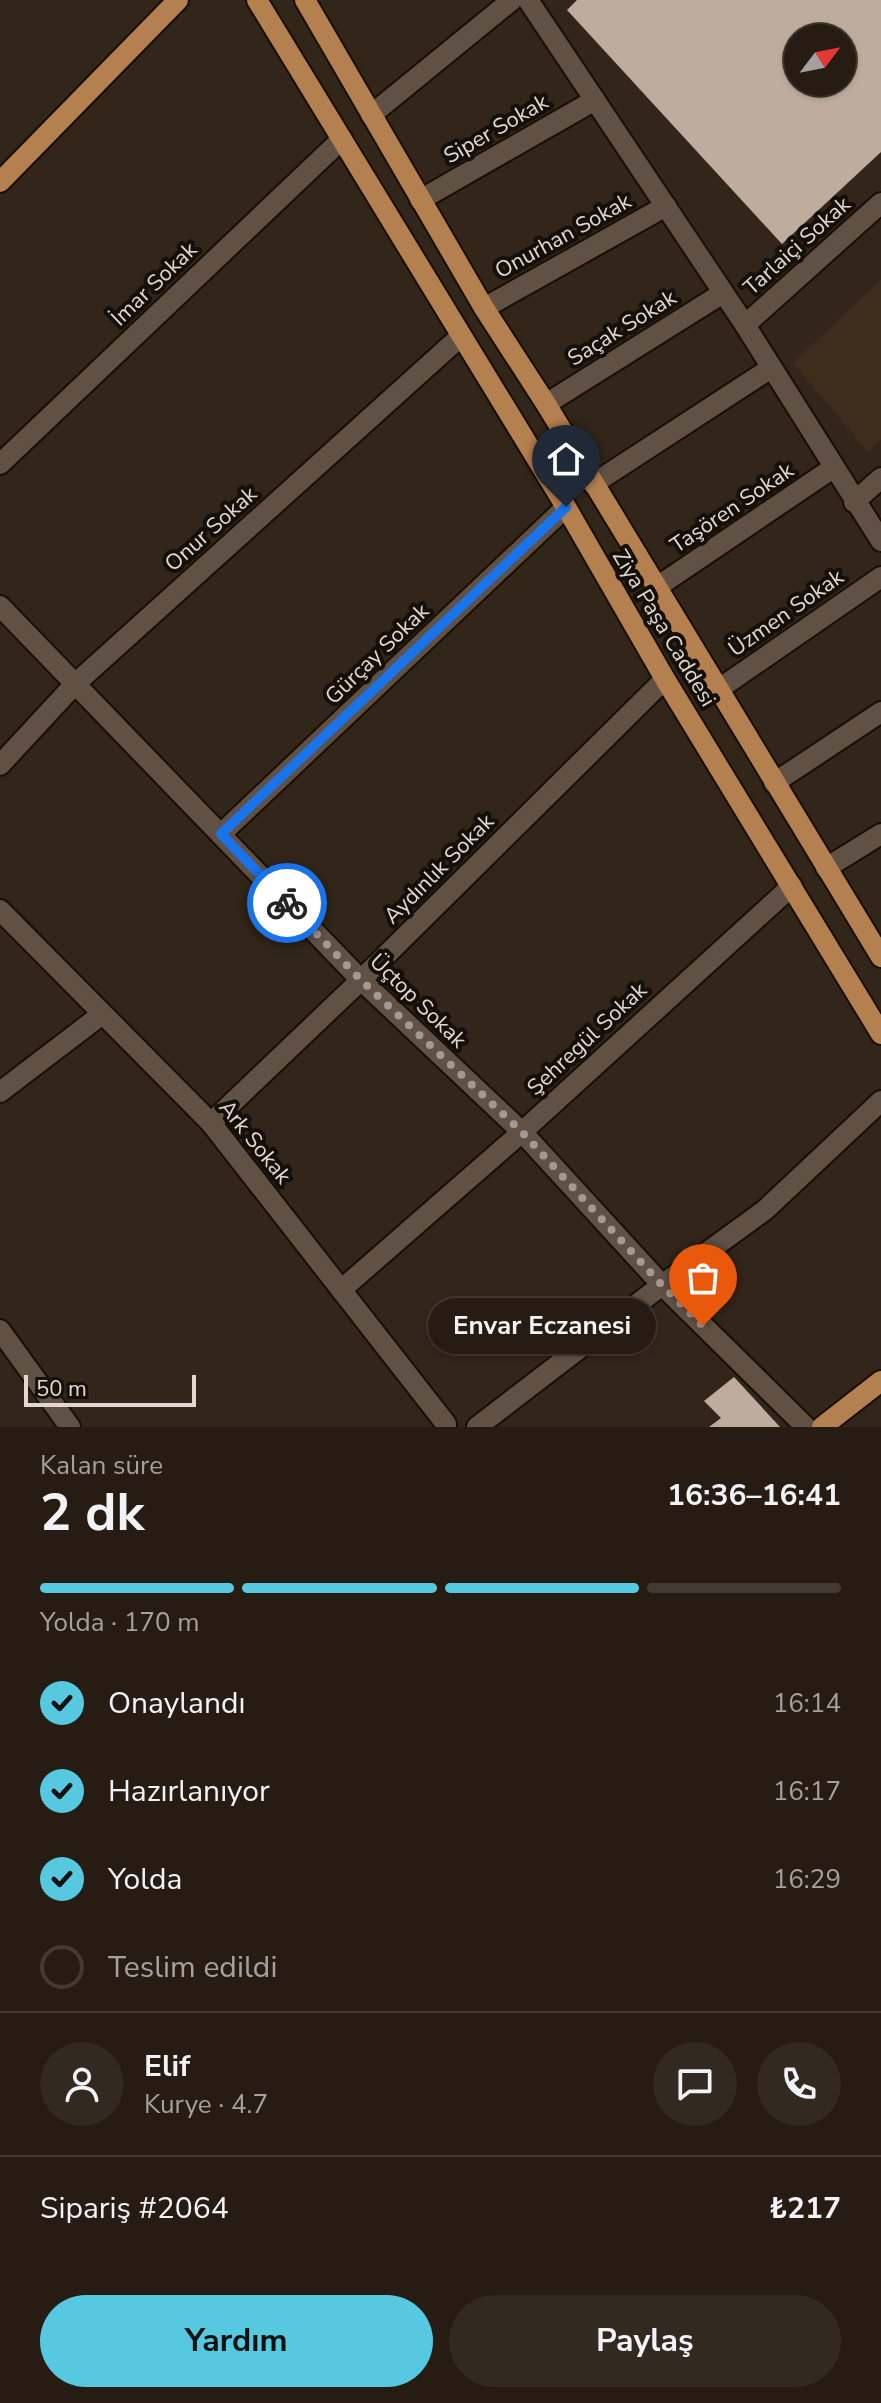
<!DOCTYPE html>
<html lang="tr">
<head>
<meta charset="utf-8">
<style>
  :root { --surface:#261c13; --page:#322921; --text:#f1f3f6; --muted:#a4a1a0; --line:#423a33; --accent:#56c9e0 }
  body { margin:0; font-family:"Nunito Sans",sans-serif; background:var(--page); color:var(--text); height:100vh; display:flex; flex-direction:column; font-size:30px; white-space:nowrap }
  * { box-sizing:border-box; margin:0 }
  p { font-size:26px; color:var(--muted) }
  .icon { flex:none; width:44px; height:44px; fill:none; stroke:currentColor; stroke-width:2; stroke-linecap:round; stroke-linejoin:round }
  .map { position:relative; height:1427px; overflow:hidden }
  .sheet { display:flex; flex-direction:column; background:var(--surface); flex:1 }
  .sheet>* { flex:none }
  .needle { width:52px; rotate:58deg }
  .buttons { position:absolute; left:784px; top:24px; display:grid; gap:16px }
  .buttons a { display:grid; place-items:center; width:72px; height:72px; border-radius:50%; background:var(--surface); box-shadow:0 2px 6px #0004,0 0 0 2px var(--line); font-size:40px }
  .scale { position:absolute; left:24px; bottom:20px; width:172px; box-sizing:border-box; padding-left:8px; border:4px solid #e1d8d1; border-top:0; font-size:22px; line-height:28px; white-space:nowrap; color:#e1d8d1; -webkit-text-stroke:6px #150f0a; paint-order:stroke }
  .pin { position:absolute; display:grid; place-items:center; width:68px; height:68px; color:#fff; margin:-82px -34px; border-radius:50% 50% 50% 0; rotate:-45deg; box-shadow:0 0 8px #0007 }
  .pin .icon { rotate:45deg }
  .courier { position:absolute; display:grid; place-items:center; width:80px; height:80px; margin:-40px; border:6px solid #1a73e8; border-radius:50%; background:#fff; color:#222; box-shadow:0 2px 10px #0007 }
  .bubble { position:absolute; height:56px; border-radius:28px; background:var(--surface); box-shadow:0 2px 6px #0004,0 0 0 2px var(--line); font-size:26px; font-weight:700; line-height:56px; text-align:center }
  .headline em { font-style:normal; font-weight:700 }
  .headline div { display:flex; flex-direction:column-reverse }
  .headline { display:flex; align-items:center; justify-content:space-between; height:136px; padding:0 40px }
  h1 { font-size:52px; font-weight:700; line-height:60px }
  .bar { display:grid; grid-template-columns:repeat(4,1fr); gap:12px 8px; align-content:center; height:96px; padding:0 40px }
  .bar i { height:10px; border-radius:6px; background:var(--line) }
  .bar .selected { background:var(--accent) }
  .bar p { grid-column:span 4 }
  .line { display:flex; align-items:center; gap:20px; padding:0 40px; border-top:2px solid var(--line) }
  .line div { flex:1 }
  .round { display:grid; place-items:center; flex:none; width:84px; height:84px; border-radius:42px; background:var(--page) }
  ol { padding:0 40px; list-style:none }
  li { display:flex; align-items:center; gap:24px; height:88px }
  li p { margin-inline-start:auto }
  li .icon { padding:8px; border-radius:50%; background:var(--accent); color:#111; stroke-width:4 }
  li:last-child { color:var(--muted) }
  li i { width:44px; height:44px; border:4px solid var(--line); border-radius:50% }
  .primary-button { display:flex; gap:16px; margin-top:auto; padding:16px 40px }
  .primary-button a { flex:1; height:92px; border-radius:48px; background:var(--accent); color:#111; font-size:32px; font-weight:700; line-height:92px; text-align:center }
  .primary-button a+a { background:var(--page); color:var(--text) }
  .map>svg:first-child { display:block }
</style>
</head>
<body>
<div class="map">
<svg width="881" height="1427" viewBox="0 0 881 1427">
  <rect width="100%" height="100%" fill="#322519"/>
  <!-- built -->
  <polygon fill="#3f2d1c" points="881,279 881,440 868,452 793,363"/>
  <!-- building -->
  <g fill="#bead9e" fill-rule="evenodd">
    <path d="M577 0H881V152L782 244 567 10ZM798 38H842V82H798Z"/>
    <polygon points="734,1377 780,1427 709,1427 721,1418 704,1401"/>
  </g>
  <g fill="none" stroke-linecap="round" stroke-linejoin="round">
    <defs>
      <g id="minor">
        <polyline points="528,0 745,325 881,541"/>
        <polyline points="371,115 512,0"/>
        <polyline points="420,200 595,100"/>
        <polyline points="484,308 666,206"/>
        <polyline points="745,325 881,203"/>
        <polyline points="546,404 723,293"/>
        <polyline points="0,464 342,139"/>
        <polyline points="593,484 771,368"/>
        <polyline points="854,502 881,478"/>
        <polyline points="657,587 833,468"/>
        <polyline points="0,606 361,980 522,1132 662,1285 806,1427"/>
        <polyline points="719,689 881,577"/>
        <polyline points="0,765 75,684 461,336"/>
        <polyline points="774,783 881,712"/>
        <polyline points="221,834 566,507"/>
        <polyline points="826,868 881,834"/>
        <polyline points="0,910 211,1123 446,1424 446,1427"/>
        <polyline points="0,1092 101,1015"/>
        <polyline points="211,1123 361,980 665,679"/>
        <polyline points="341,1290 522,1132 792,886"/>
        <polyline points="0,1330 70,1427"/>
        <polyline points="477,1427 662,1285 765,1210 881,1101"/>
      </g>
      <g id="major">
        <polyline points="257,0 566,507 665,679 881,1034"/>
        <polyline points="305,0 484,308 546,404 881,957"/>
        <polyline points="0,182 178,0"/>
        <polyline points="822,1427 881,1381"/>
      </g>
    </defs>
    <!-- minor casing -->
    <use href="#minor" stroke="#190e04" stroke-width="24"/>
    <!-- major casing -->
    <use href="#major" stroke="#190e04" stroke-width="24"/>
    <!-- minor -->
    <use href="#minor" stroke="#605144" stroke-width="20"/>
    <!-- major -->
    <use href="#major" stroke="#b5804f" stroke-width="20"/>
  </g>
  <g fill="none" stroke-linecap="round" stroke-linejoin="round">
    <!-- done -->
    <polyline stroke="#a49991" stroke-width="8" stroke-dasharray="0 14.4" points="287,903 361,980 522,1132 662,1285 703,1326"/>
    <!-- route -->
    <polyline stroke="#1a73e8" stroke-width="10" points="287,903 221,834 566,507"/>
  </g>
  <g text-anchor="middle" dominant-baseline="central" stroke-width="8" stroke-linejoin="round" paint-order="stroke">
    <!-- street labels -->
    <g font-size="22" fill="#e1d8d1" stroke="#150f0a">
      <text transform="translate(496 129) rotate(-30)">Siper Sokak</text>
      <text transform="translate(563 236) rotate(-29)">Onurhan Sokak</text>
      <text transform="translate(797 246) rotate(-42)">Tarlaiçi Sokak</text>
      <text transform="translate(154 284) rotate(-44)">İmar Sokak</text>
      <text transform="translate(622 328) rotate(-32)">Saçak Sokak</text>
      <text transform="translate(732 508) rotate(-34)">Taşören Sokak</text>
      <text transform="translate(211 529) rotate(-42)">Onur Sokak</text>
      <text transform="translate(786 613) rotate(-35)">Üzmen Sokak</text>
      <text transform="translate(664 628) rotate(59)">Ziya Paşa Caddesi</text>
      <text transform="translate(377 654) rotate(-44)">Gürçay Sokak</text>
      <text transform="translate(439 869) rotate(-45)">Aydınlık Sokak</text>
      <text transform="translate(418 1001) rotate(44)">Üçtop Sokak</text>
      <text transform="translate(587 1039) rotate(-43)">Şehregül Sokak</text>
      <text transform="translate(255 1142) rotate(51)">Ark Sokak</text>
    </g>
  </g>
</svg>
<div class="buttons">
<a><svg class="needle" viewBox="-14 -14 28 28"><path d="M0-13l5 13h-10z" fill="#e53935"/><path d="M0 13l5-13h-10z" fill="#a4a1a0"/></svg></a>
</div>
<div class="scale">50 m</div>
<div class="pin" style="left:703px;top:1326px;background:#ea580c"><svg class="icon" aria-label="bag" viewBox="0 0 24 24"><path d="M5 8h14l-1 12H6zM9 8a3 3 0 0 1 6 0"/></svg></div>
<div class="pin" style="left:566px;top:507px;background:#1f2937"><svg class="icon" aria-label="home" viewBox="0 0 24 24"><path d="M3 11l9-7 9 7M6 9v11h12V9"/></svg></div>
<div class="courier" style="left:287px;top:903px"><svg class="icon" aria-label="bike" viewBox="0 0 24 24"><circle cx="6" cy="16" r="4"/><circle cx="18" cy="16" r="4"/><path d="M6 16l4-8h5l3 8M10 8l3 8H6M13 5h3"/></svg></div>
<div class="bubble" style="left:428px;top:1298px;width:228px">Envar Eczanesi</div>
</div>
<section class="sheet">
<div class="headline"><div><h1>2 dk</h1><p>Kalan süre</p></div><em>16:36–16:41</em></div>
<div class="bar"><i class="selected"></i><i class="selected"></i><i class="selected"></i><i></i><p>Yolda · 170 m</p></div>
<ol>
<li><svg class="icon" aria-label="check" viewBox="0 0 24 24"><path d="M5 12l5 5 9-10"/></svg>Onaylandı<p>16:14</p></li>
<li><svg class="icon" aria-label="check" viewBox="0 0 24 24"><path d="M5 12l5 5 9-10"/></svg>Hazırlanıyor<p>16:17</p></li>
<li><svg class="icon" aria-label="check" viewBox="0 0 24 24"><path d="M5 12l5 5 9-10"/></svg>Yolda<p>16:29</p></li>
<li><i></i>Teslim edildi</li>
</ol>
<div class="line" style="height:144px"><a class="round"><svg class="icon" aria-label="person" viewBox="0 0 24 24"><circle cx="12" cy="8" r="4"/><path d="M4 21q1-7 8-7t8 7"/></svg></a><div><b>Elif</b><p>Kurye · 4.7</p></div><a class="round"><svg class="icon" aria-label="chat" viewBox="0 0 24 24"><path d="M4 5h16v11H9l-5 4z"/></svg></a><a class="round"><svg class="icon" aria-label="phone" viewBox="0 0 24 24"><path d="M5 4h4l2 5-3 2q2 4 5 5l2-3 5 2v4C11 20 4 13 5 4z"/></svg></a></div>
<div class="line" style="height:104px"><div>Sipariş #2064</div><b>₺217</b></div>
<div class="primary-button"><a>Yardım</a><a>Paylaş</a></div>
</section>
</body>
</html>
